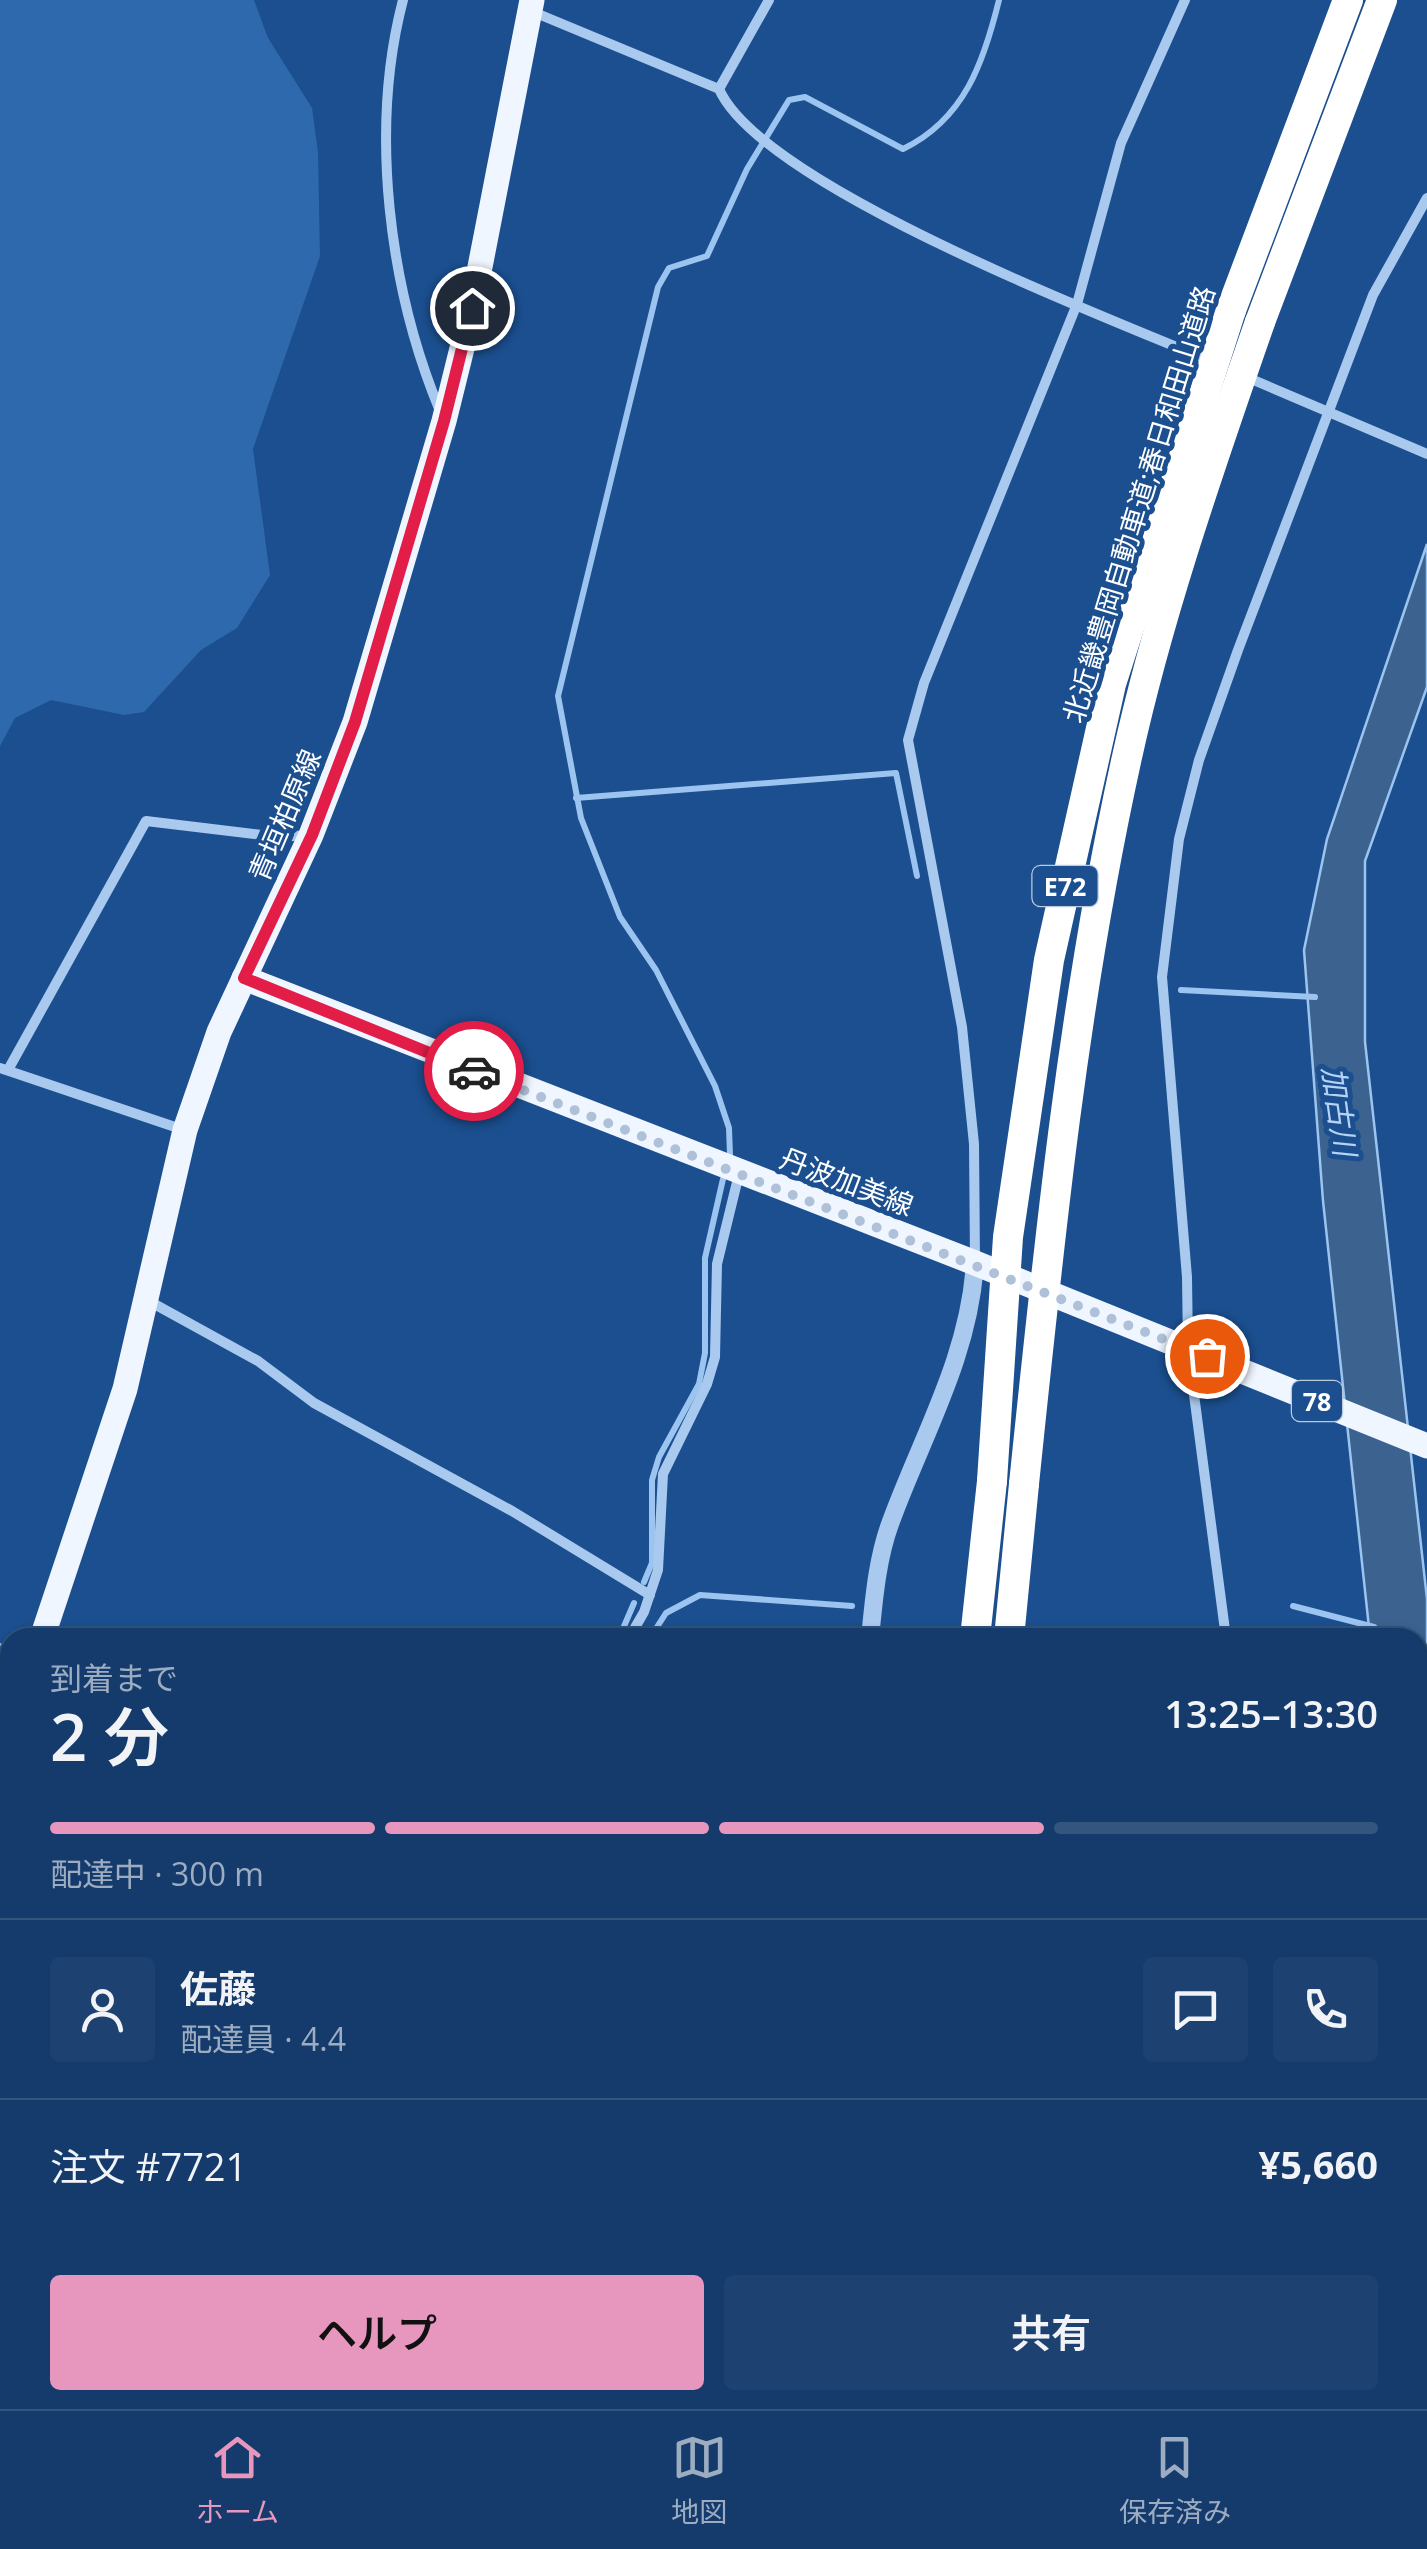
<!DOCTYPE html>
<html lang="ja">
<head>
<meta charset="utf-8">
<style>
  :root { --surface:#143b6b; --page:#1d4271; --text:#f1f3f6; --muted:#9dadc1; --line:#33557e; --accent:#e797bd }
  body { margin:0; font-family:"Open Sans","Noto Sans JP",sans-serif; background:var(--page); color:var(--text); height:100vh; display:flex; flex-direction:column; font-size:38px; white-space:nowrap }
  * { box-sizing:border-box; margin:0 }
  p { font-size:32px; color:var(--muted) }
  .icon { flex:none; width:55px; height:55px; fill:none; stroke:currentColor; stroke-width:2; stroke-linecap:round; stroke-linejoin:round }
  .map { position:relative; flex:1; overflow:hidden }
  .details { position:absolute; left:0px; top:1628px; width:1428px; height:782px; display:flex; flex-direction:column; background:var(--surface); border-radius:30px 30px 0 0; box-shadow:0 2px 8px #0004,0 0 0 2px var(--line) }
  .details>* { flex:none }
  .pin { position:absolute; display:grid; place-items:center; width:85px; height:85px; color:#fff; margin:-42px; border:5px solid #fff; border-radius:50%; box-shadow:0 2px 10px #0007 }
  .courier { position:absolute; display:grid; place-items:center; width:100px; height:100px; margin:-50px; border:8px solid #e11d48; border-radius:50%; background:#fff; color:#222; box-shadow:0 2px 12px #0007 }
  .headline em { font-style:normal; font-weight:600 }
  .headline div { display:flex; flex-direction:column-reverse }
  .headline { display:flex; align-items:center; justify-content:space-between; height:170px; padding:0 50px }
  h1 { font-size:65px; font-weight:600; line-height:75px }
  .bar { display:grid; grid-template-columns:repeat(4,1fr); gap:15px 10px; align-content:center; height:120px; padding:0 50px }
  .bar i { height:12px; border-radius:8px; background:var(--line) }
  .bar .on { background:var(--accent) }
  .bar p { grid-column:span 4 }
  .line { display:flex; align-items:center; gap:25px; padding:0 50px; border-top:2px solid var(--line) }
  .line div { flex:1 }
  .round { display:grid; place-items:center; flex:none; width:105px; height:105px; border-radius:10px; background:var(--page) }
  .action { display:flex; gap:20px; margin-top:auto; padding:20px 50px }
  .action a { flex:1; height:115px; border-radius:10px; background:var(--accent); color:#111; font-size:40px; font-weight:600; line-height:115px; text-align:center }
  .action a+a { background:var(--page); color:var(--text) }
  .dock { display:flex; justify-content:space-around; align-items:center; height:140px; border-top:2px solid var(--line); background:var(--surface); font-size:28px; color:var(--muted) }
  .dock a { display:grid; justify-items:center; gap:5px }
  .dock .on { color:var(--accent) }
  .map>svg:first-child { display:block }
</style>
</head>
<body>
<div class="map">
<svg width="1427" height="2409" viewBox="0 0 1427 2409">
  <rect width="100%" height="100%" fill="#1b4f8f"/>
  <!-- green -->
  <polygon fill="#2e69ad" points="0,0 254,0 268,38 312,108 318,152 320,256 253,449 270,575 237,628 201,650 144,712 124,715 51,700 15,718 0,746"/>
  <!-- water -->
  <polygon fill="#3c6290" stroke="#9cc4f0" stroke-width="2.5" points="1427,544 1427,687 1365,861 1365,1042 1427,1599 1427,2409 1357,2409 1358,2400 1418,2400 1418,1638 1370,1637 1323,1201 1304,950 1327,839"/>
  <g fill="none" stroke-linecap="round" stroke-linejoin="round">
    <!-- stream -->
    <g stroke="#9cc4f0" stroke-width="6">
      <polyline points="576,798 896,773 917,876"/>
      <polyline points="1181,990 1315,997"/>
      <path d="M730 1155 729 1128 715 1086 656 970 620 917 581 818 558 696 658 287 669 268 707 256 747 169 789 100 805 97 903 149C965 119 984 61 999 0"/>
      <polyline points="644,1582 652,1563 652,1480 659,1457 699,1384 705,1353 705,1258 723,1179"/>
      <polyline points="1293,1606 1374,1627"/>
      <polyline points="619,1638 634,1603"/>
      <polyline points="650,1638 666,1613 700,1595 852,1606"/>
      <polyline points="0,1646 10,1651"/>
      <polyline points="794,2400 799,2409"/>
    </g>
    <!-- path -->
    <g stroke="#a9c9ee" stroke-width="4" stroke-dasharray="5 8" stroke-linecap="butt">
      <polyline points="0,2040 10,2046"/>
      <polyline points="590,2400 605,2409"/>
    </g>
    <!-- minor -->
    <g stroke="#a9c9ee" stroke-width="10">
      <path d="M403 0C369 130 389 288 440 411"/>
      <path d="M531 11 719 89C762 186 1104 316 1210 361"/>
      <polyline points="719,89 769,0"/>
      <polyline points="1244,376 1427,454"/>
      <polyline points="0,1068 184,1130"/>
      <polyline points="8,1070 146,821 278,837 309,835"/>
      <polyline points="975,1262 974,1144 962,1027 908,740 924,683 1077,304 1121,143 1185,0"/>
      <polyline points="147,1300 258,1361 314,1403 512,1511 650,1595"/>
      <polyline points="629,1638 644,1612 658,1570 663,1474 707,1384 715,1357 717,1264 739,1174"/>
      <polyline points="1226,1638 1188,1349 1187,1277 1162,977 1179,839 1199,760 1238,650 1373,295 1427,198"/>
      <polyline points="1251,2409 1252,2400"/>
    </g>
    <!-- tertiary -->
    <g stroke="#a9c9ee" stroke-width="18">
      <path d="M870 1638C874 1599 877 1560 890 1524 922 1436 969 1358 975 1263"/>
      <polyline points="827,2409 827,2400"/>
    </g>
    <!-- primary -->
    <g stroke="#f0f6ff" stroke-width="25">
      <polyline points="244,978 975,1263 1427,1446"/>
      <polyline points="42,1638 125,1389 185,1130 219,1032 311,835 355,722 444,421 472,308 532,0"/>
      <polyline points="0,1757 10,1729"/>
    </g>
    <!-- motorway -->
    <g stroke="#fff" stroke-width="30">
      <polyline points="1231,310 1348,0"/>
      <polyline points="1260,322 1382,0"/>
      <polyline points="975,1638 992,1481"/>
      <polyline points="1009,1638 1024,1484"/>
      <polyline points="924,2400 924,2409"/>
      <polyline points="946,2400 946,2409"/>
    </g>
    <!-- motorway-bridge -->
    <g stroke="#fff" stroke-width="30">
      <polyline points="992,1481 1008,1237 1049,960 1111,684 1231,310"/>
      <path d="M1024 1484C1049 1241 1074 996 1127 757 1159 611 1211 464 1260 322"/>
    </g>
  </g>
  <g fill="none" stroke-linecap="round" stroke-linejoin="round">
    <!-- done -->
    <polyline stroke="#afc1d8" stroke-width="10" stroke-dasharray="0 18" points="474,1071 1207,1356"/>
    <!-- route -->
    <polyline stroke="#e11d48" stroke-width="12" points="472,308 444,421 355,722 312,835 244,978 474,1071"/>
  </g>
  <g text-anchor="middle" dominant-baseline="central" stroke-width="10" stroke-linejoin="round" paint-order="stroke">
    <!-- shield labels -->
    <g fill="#1b4f8f" stroke="#bbcadd" stroke-width="2.5">
      <rect x="1032.5" y="866" width="65" height="40" rx="8"/>
      <rect x="1292" y="1381" width="50" height="40" rx="8"/>
    </g>
    <g font-size="25" font-weight="bold" fill="#fff">
      <text x="1065" y="886">E72</text>
      <text x="1317" y="1401">78</text>
    </g>
    <!-- street labels -->
    <g font-size="28" fill="#fff" stroke="#1b4f8f">
      <text transform="translate(1138 504) rotate(-73)">北近畿豊岡自動車道;春日和田山道路</text>
      <text transform="translate(284 815) rotate(-67)">青垣柏原線</text>
      <text transform="translate(847 1181) rotate(21)">丹波加美線</text>
    </g>
    <!-- water labels -->
    <g font-size="30" font-style="italic" fill="#b5d3f5" stroke="#1b4f8f">
      <text transform="translate(1340 1111) rotate(82)">加古川</text>
    </g>
  </g>
</svg>
<div class="pin" style="left:1207px;top:1356px;background:#ea580c"><svg class="icon" aria-label="bag" viewBox="0 0 24 24"><path d="M5 8h14l-1 12H6zM9 8a3 3 0 0 1 6 0"/></svg></div>
<div class="pin" style="left:472px;top:308px;background:#1f2937"><svg class="icon" aria-label="home" viewBox="0 0 24 24"><path d="M3 11l9-7 9 7M6 9v11h12V9"/></svg></div>
<div class="courier" style="left:474px;top:1071px"><svg class="icon" aria-label="car" viewBox="0 0 24 24"><path d="M5 17H2v-5l4-1 3-4h7l3 4 3 1v5h-3M9 17h6M6 11h13"/><circle cx="7" cy="17" r="2"/><circle cx="17" cy="17" r="2"/></svg></div>
<section class="details">
<div class="headline"><div><h1>2 分</h1><p>到着まで</p></div><em>13:25–13:30</em></div>
<div class="bar"><i class="on"></i><i class="on"></i><i class="on"></i><i></i><p>配達中 · 300 m</p></div>
<div class="line" style="height:180px"><a class="round"><svg class="icon" aria-label="person" viewBox="0 0 24 24"><circle cx="12" cy="8" r="4"/><path d="M4 21q1-7 8-7t8 7"/></svg></a><div><b>佐藤</b><p>配達員 · 4.4</p></div><a class="round"><svg class="icon" aria-label="chat" viewBox="0 0 24 24"><path d="M4 5h16v11H9l-5 4z"/></svg></a><a class="round"><svg class="icon" aria-label="phone" viewBox="0 0 24 24"><path d="M5 4h4l2 5-3 2q2 4 5 5l2-3 5 2v4C11 20 4 13 5 4z"/></svg></a></div>
<div class="line" style="height:130px"><div>注文 #7721</div><b>¥5,660</b></div>
<div class="action"><a>ヘルプ</a><a>共有</a></div>
</section>
</div>
<nav class="dock">
<a class="on"><svg class="icon" aria-label="home" viewBox="0 0 24 24"><path d="M3 11l9-7 9 7M6 9v11h12V9"/></svg>ホーム</a>
<a><svg class="icon" aria-label="map" viewBox="0 0 24 24"><path d="M3 6l6-2 6 2 6-2v14l-6 2-6-2-6 2zM9 4v14M15 6v14"/></svg>地図</a>
<a><svg class="icon" aria-label="saved" viewBox="0 0 24 24"><path d="M7 4h10v16l-5-4-5 4z"/></svg>保存済み</a>
</nav>
</body>
</html>
